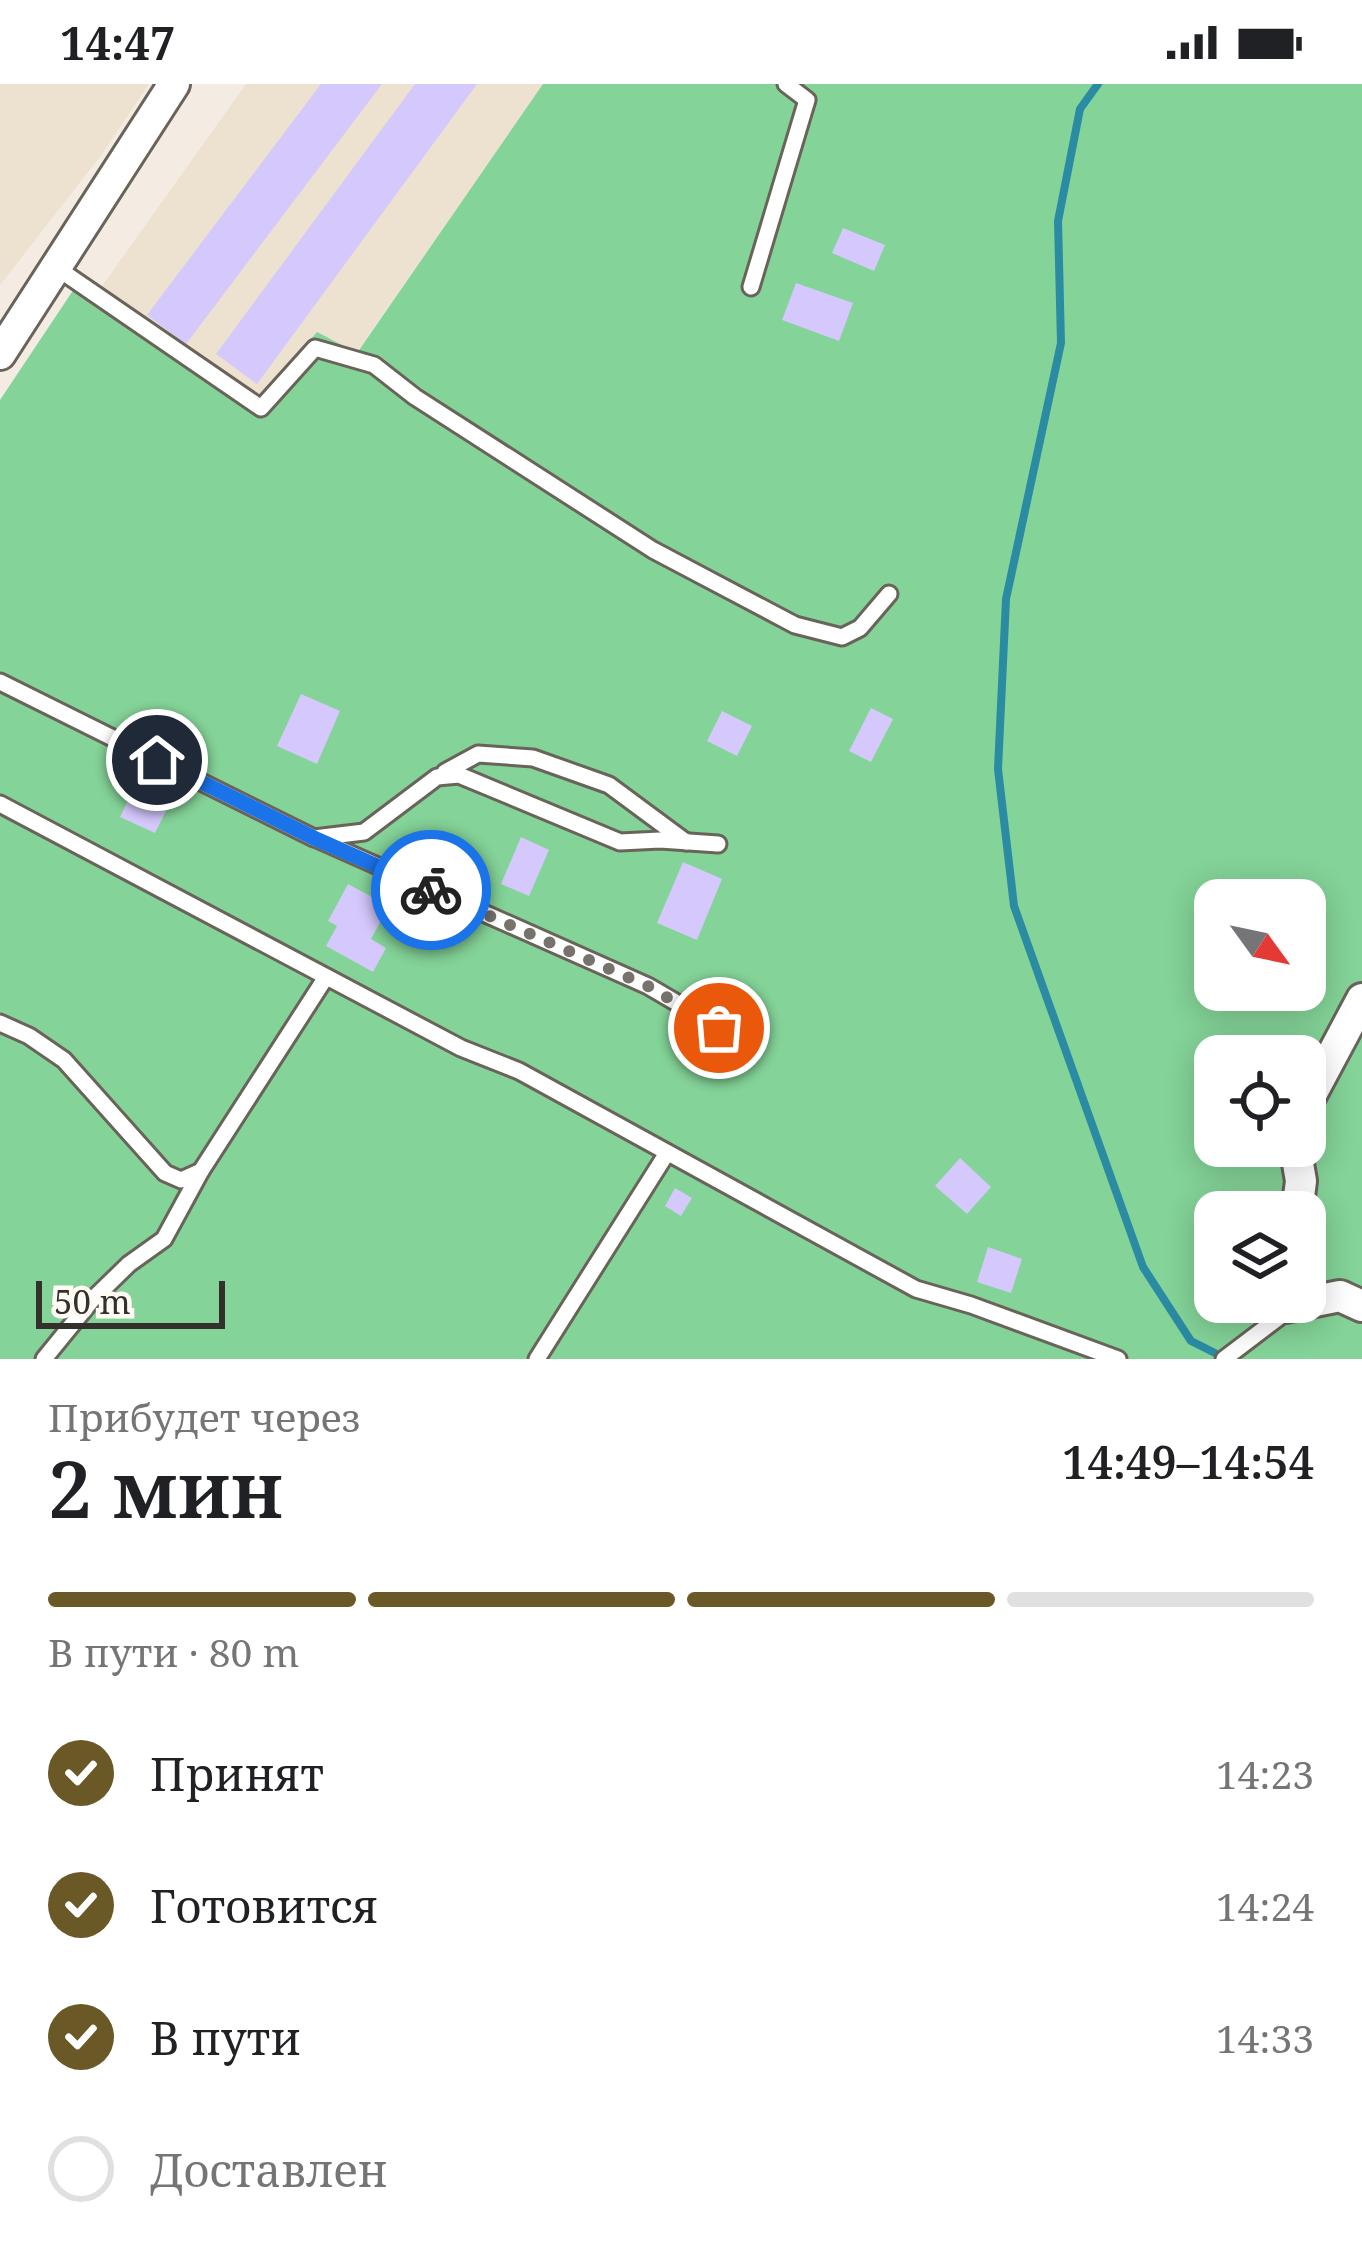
<!DOCTYPE html>
<html lang="ru">
<head>
<meta charset="utf-8">
<style>
  :root { --surface:#fff; --page:#f2f2f2; --text:#202124; --muted:#757577; --line:#e0e0e0; --accent:#6a5826 }
  body { margin:0; font-family:"Noto Serif",serif; background:var(--page); color:var(--text); height:100vh; display:flex; flex-direction:column; font-size:45px; white-space:nowrap }
  * { box-sizing:border-box; margin:0 }
  p { font-size:39px; color:var(--muted) }
  .icon { flex:none; width:66px; height:66px; fill:none; stroke:currentColor; stroke-width:2; stroke-linecap:round; stroke-linejoin:round }
  .map { position:relative; height:1275px; overflow:hidden }
  .side { display:flex; flex-direction:column; background:var(--surface); flex:1 }
  .side>* { flex:none }
  .needle { width:78px; rotate:123deg }
  .buttons { position:absolute; left:1194px; top:795px; display:grid; gap:24px }
  .buttons a { display:grid; place-items:center; width:132px; height:132px; border-radius:24px; background:var(--surface); box-shadow:0 6px 30px #0003; font-size:60px }
  .scale { position:absolute; left:36px; bottom:30px; width:189px; box-sizing:border-box; padding-left:12px; border:6px solid #34312d; border-top:0; font-size:33px; line-height:42px; white-space:nowrap; color:#34312d; -webkit-text-stroke:9px #fffaf4; paint-order:stroke }
  .pin { position:absolute; display:grid; place-items:center; width:102px; height:102px; color:#fff; margin:-51px; border:6px solid #fff; border-radius:50%; box-shadow:0 3px 12px #0007 }
  .courier { position:absolute; display:grid; place-items:center; width:120px; height:120px; margin:-60px; border:9px solid #1a73e8; border-radius:50%; background:#fff; color:#222; box-shadow:0 3px 15px #0007 }
  .overview em { font-style:normal; font-weight:600 }
  .overview div { display:flex; flex-direction:column-reverse }
  .overview { display:flex; align-items:center; justify-content:space-between; height:204px; padding:0 48px }
  h1 { font-size:78px; font-weight:600; line-height:90px }
  .bar { display:grid; grid-template-columns:repeat(4,1fr); gap:18px 12px; align-content:center; height:144px; padding:0 48px }
  .bar i { height:15px; border-radius:9px; background:var(--line) }
  .bar .active { background:var(--accent) }
  .bar p { grid-column:span 4 }
  ol { padding:0 48px; list-style:none }
  li { display:flex; align-items:center; gap:36px; height:132px }
  li p { margin-inline-start:auto }
  li .icon { padding:12px; border-radius:50%; background:var(--accent); color:#fff; stroke-width:4 }
  li:last-child { color:var(--muted) }
  li i { width:66px; height:66px; border:6px solid var(--line); border-radius:50% }
  .status { display:flex; justify-content:space-between; align-items:center; height:84px; padding:0 60px; background:var(--surface); direction:ltr }
  .status svg { height:33px; fill:currentColor }
  .map>svg:first-child { display:block }
</style>
</head>
<body>
<div class="status"><b>14:47</b><svg viewBox="0 0 49 12"><path d="M0 12V9h3v3zM5 12V6h3v6zM10 12V3h3v9zM15 12V0h3v12zM26 1h20v11H26zM47 4h2v5h-2z"/></svg></div>
<div class="map">
<svg width="1362" height="1275" viewBox="0 0 1362 1275">
  <rect width="100%" height="100%" fill="#f4ece2"/>
  <!-- built -->
  <g fill="#ede1d0">
    <polygon points="0,0 149,0 102,70 0,201"/>
    <polygon points="246,0 543,0 356,269 262,313 100,205"/>
  </g>
  <!-- green -->
  <path fill="#84d398" fill-rule="evenodd" d="M543 0H1362V1275H0V316L82 193 262 313 317 248 357 269ZM1215 816H1305V906H1215ZM1215 972H1305V1062H1215ZM1215 1128H1305V1218H1215Z"/>
  <g fill="none" stroke-linecap="round" stroke-linejoin="round">
    <!-- stream -->
    <polyline stroke="#2a8ba3" stroke-width="8" points="1098,0 1080,25 1058,137 1061,259 1006,515 998,685 1014,822 1143,1183 1191,1257 1215,1269"/>
  </g>
  <!-- building -->
  <g fill="#d4c8fc">
    <polygon points="321,0 382,0 186,260 147,231"/>
    <polygon points="415,0 477,0 257,300 216,270"/>
    <polygon points="843,144 885,161 874,187 832,169"/>
    <polygon points="796,199 853,219 839,257 782,236"/>
    <polygon points="301,610 340,627 317,680 277,662"/>
    <polygon points="871,624 893,635 871,678 849,667"/>
    <polygon points="722,627 752,642 737,672 707,657"/>
    <polygon points="137,698 172,715 155,749 120,733"/>
    <polygon points="521,753 549,766 529,812 501,800"/>
    <polygon points="683,778 722,795 697,856 657,839"/>
    <polygon points="348,800 389,822 371,855 386,864 373,888 326,862 337,842 328,837"/>
    <polygon points="960,1074 991,1103 967,1130 935,1102"/>
    <polygon points="675,1104 692,1114 681,1132 665,1122"/>
    <polygon points="988,1163 1022,1175 1011,1209 977,1198"/>
  </g>
  <g fill="none" stroke-linecap="round" stroke-linejoin="round">
    <defs>
      <g id="service">
        <polyline points="57,184 261,324 315,264 374,281 415,313 653,466 795,541 842,553 860,544 889,510"/>
        <polyline points="751,203 807,16 786,0"/>
        <polyline points="0,598 314,754 364,748 437,693 459,691 620,758 660,756 718,760"/>
        <polyline points="445,688 478,670 533,674 609,701 686,758"/>
        <polyline points="0,720 461,964 519,987 916,1205 971,1221 1118,1275"/>
        <polyline points="317,755 648,902 754,964"/>
        <polyline points="0,939 29,952 64,976 165,1089 181,1096 201,1087 326,893"/>
        <polyline points="44,1275 92,1216 129,1180 164,1155 201,1087"/>
        <polyline points="537,1275 667,1069"/>
        <polyline points="1224,1275 1290,1225"/>
      </g>
      <g id="minor">
        <polyline points="0,270 174,0"/>
        <polyline points="1305,1022 1362,915"/>
        <polyline points="1295,1062 1301,1097 1297,1128"/>
        <polyline points="1285,1218 1285,1223 1340,1212 1362,1222"/>
      </g>
    </defs>
    <!-- service casing -->
    <use href="#service" stroke="#69635a" stroke-width="21"/>
    <!-- minor casing -->
    <use href="#minor" stroke="#69635a" stroke-width="36"/>
    <!-- service -->
    <use href="#service" stroke="#fff" stroke-width="15"/>
    <!-- minor -->
    <use href="#minor" stroke="#fff" stroke-width="30"/>
  </g>
  <g fill="none" stroke-linecap="round" stroke-linejoin="round">
    <!-- done -->
    <polyline stroke="#77726c" stroke-width="12" stroke-dasharray="0 21.6" points="431,806 648,902 719,944"/>
    <!-- route -->
    <polyline stroke="#1a73e8" stroke-width="15" points="157,676 314,754 431,806"/>
  </g>
</svg>
<div class="buttons">
<a><svg class="needle" viewBox="-14 -14 28 28"><path d="M0-13l5 13h-10z" fill="#e53935"/><path d="M0 13l5-13h-10z" fill="#757577"/></svg></a>
<a><svg class="icon" aria-label="locate" viewBox="0 0 24 24"><circle cx="12" cy="12" r="6"/><path d="M12 2v4M12 18v4M2 12h4M18 12h4"/></svg></a>
<a><svg class="icon" aria-label="layers" viewBox="0 0 24 24"><path d="M12 4l9 5-9 5-9-5zM3 14l9 5 9-5"/></svg></a>
</div>
<div class="scale">50 m</div>
<div class="pin" style="left:719px;top:944px;background:#ea580c"><svg class="icon" aria-label="bag" viewBox="0 0 24 24"><path d="M5 8h14l-1 12H6zM9 8a3 3 0 0 1 6 0"/></svg></div>
<div class="pin" style="left:157px;top:676px;background:#1f2937"><svg class="icon" aria-label="home" viewBox="0 0 24 24"><path d="M3 11l9-7 9 7M6 9v11h12V9"/></svg></div>
<div class="courier" style="left:431px;top:806px"><svg class="icon" aria-label="bike" viewBox="0 0 24 24"><circle cx="6" cy="16" r="4"/><circle cx="18" cy="16" r="4"/><path d="M6 16l4-8h5l3 8M10 8l3 8H6M13 5h3"/></svg></div>
</div>
<section class="side">
<div class="overview"><div><h1>2 мин</h1><p>Прибудет через</p></div><em>14:49–14:54</em></div>
<div class="bar"><i class="active"></i><i class="active"></i><i class="active"></i><i></i><p>В пути · 80 m</p></div>
<ol>
<li><svg class="icon" aria-label="check" viewBox="0 0 24 24"><path d="M5 12l5 5 9-10"/></svg>Принят<p>14:23</p></li>
<li><svg class="icon" aria-label="check" viewBox="0 0 24 24"><path d="M5 12l5 5 9-10"/></svg>Готовится<p>14:24</p></li>
<li><svg class="icon" aria-label="check" viewBox="0 0 24 24"><path d="M5 12l5 5 9-10"/></svg>В пути<p>14:33</p></li>
<li><i></i>Доставлен</li>
</ol>
</section>
</body>
</html>
